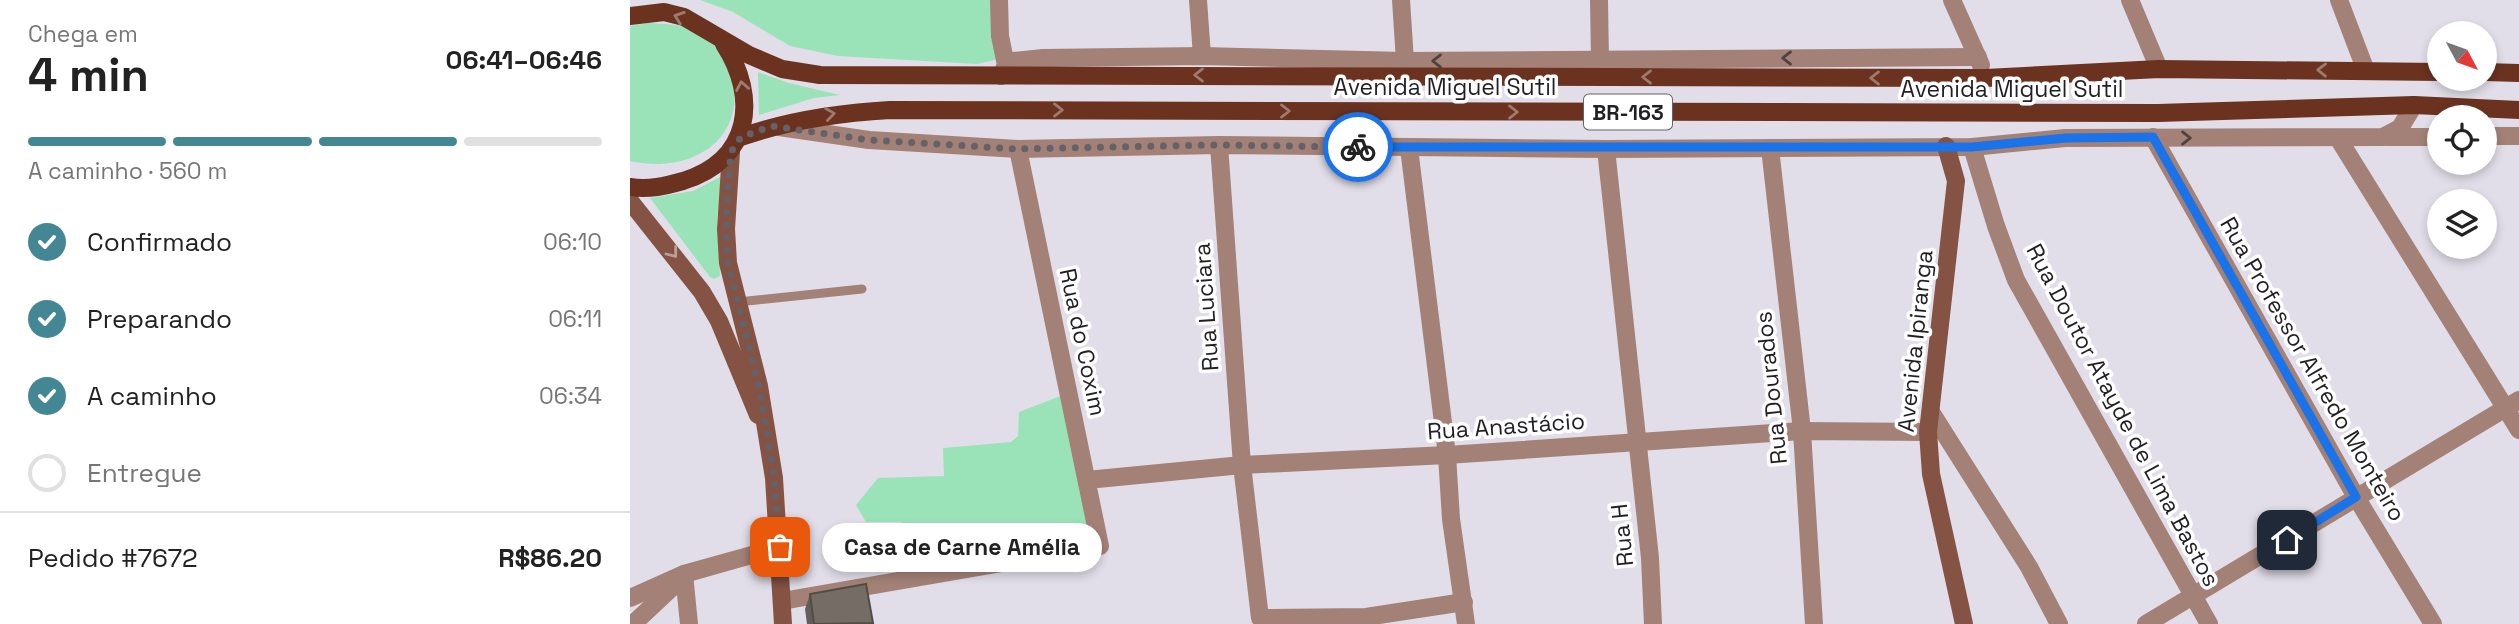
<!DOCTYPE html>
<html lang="pt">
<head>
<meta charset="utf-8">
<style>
  :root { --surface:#fff; --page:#f6f6f6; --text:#222; --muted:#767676; --line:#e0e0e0; --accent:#428793 }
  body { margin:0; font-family:"Space Grotesk",sans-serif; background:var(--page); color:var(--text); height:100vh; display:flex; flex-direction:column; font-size:26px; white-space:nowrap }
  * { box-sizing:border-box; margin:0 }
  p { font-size:23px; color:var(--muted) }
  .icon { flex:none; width:38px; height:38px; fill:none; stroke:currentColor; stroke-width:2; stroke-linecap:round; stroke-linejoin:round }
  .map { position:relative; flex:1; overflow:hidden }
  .drawer { display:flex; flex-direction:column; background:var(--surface); width:630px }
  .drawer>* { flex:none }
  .needle { width:46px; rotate:131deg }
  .buttons { position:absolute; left:1797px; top:21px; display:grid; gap:14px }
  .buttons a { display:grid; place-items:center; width:70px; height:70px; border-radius:50%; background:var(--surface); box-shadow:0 4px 10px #0003; font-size:35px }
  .pin { position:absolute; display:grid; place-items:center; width:60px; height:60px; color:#fff; margin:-30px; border-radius:14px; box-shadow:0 4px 10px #0006 }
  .courier { position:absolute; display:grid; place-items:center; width:70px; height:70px; margin:-35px; border:5px solid #1a73e8; border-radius:50%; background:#fff; color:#222; box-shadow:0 2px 9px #0007 }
  .bubble { position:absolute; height:49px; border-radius:24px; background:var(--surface); box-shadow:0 4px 10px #0003; font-size:23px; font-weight:800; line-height:49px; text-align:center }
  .summary em { font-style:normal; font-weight:800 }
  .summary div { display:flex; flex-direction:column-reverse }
  .summary { display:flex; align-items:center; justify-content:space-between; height:119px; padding:0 28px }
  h1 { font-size:46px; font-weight:800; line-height:52px }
  .bar { display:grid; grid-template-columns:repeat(4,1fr); gap:10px 7px; align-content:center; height:84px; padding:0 28px }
  .bar i { height:9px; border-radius:5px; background:var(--line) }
  .bar .current { background:var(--accent) }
  .bar p { grid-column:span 4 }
  .line { display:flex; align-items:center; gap:18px; padding:0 28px; border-top:2px solid var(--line) }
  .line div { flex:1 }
  ol { padding:0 28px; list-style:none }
  li { display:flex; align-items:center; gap:21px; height:77px }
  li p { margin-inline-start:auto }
  li .icon { padding:7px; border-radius:50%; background:var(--accent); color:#fff; stroke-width:4 }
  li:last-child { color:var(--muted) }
  li i { width:38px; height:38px; border:4px solid var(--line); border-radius:50% }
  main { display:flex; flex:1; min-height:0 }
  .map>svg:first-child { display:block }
</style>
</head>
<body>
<main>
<section class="drawer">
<div class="summary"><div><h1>4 min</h1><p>Chega em</p></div><em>06:41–06:46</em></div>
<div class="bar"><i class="current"></i><i class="current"></i><i class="current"></i><i></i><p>A caminho · 560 m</p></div>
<ol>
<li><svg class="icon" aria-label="check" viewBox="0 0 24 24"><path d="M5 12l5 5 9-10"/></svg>Confirmado<p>06:10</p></li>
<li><svg class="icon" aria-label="check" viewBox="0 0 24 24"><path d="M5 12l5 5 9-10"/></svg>Preparando<p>06:11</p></li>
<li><svg class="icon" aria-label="check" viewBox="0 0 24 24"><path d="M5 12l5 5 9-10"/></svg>A caminho<p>06:34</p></li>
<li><i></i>Entregue</li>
</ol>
<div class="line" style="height:91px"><div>Pedido #7672</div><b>R$86.20</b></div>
</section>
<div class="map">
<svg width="1889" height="624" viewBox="0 0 1889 624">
  <rect width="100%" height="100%" fill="#e1dee9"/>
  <!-- green -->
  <g fill="#9ae3b9">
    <polygon points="70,0 366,0 369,59 347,64 208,56 160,46 103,12"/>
    <path d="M19 23C33 24 49 24 62 29 82 37 95 52 101 72 120 139 61 175 0 161V26Z"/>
    <polygon points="128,72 159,83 210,95 184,98 129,115"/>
    <polygon points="92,176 87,219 90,276 84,279 80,277 20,198 63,191"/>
    <polygon points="433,395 462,529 309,558 290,534 271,522 236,522 226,505 248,478 314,476 313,448 381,442 388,436 389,412"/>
  </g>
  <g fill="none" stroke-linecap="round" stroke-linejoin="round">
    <!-- lane -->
    <polyline stroke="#a38176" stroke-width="9" points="108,302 232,289"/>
    <!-- street -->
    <g stroke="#a38176" stroke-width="18">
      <polyline points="369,0 370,36 376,65"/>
      <polyline points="568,0 572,56"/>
      <polyline points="771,0 775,61"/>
      <polyline points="969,0 970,60"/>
      <polyline points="1322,0 1351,65"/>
      <polyline points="1500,0 1529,69"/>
      <polyline points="1709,0 1736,71"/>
      <polyline points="371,76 376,65 383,61 413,58 572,56 775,61 1348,57"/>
      <polyline points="149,127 239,140 388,149 589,145 976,149 1342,147 1435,138 1753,137 1770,128 1784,105"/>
      <polyline points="1855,136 1889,136"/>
      <polyline points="1523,137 1726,497 1803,624"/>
      <polyline points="1757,137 1810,137"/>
      <polyline points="1708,138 1889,430"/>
      <polyline points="589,145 612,465 630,618 736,617 834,602"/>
      <polyline points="1342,147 1366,226 1386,280 1579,624"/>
      <polyline points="779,148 817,455 821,519 836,624"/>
      <polyline points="1140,148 1172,431 1184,624"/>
      <polyline points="976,149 1020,558 1023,624"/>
      <polyline points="1301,412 1399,567 1429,624"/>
      <polyline points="457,480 612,465 817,455 1172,431 1298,432"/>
      <polyline points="54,574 59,624"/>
      <polyline points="0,598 54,574 150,547"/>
      <polyline points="152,601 470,546 388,149"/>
      <polyline points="3,624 50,580"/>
      <polyline points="1516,624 1889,400"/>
    </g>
    <!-- secondary -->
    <g stroke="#845344" stroke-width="18">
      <polyline points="1316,146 1326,181 1298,432 1301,474 1334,624"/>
      <polyline points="101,152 96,229 98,263 129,386 144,478 153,624"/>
      <polyline points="0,201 72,292 89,321 128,415"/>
    </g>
    <!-- primary -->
    <g stroke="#6b3220" stroke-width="18">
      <polyline points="0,16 34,12 54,17 119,55 152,69 190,75 1356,78 1529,69 1810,72"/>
      <polyline points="1855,72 1889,73"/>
      <path d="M111 137C160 120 207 113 260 110L1528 113 1784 105 1889 110"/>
      <path d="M0 187C19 190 35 186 53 181 121 160 129 98 94 44"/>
    </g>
  </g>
  <!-- wall -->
  <polygon fill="#655d58" points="180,594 243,624 177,624 175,609"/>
  <!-- building -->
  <polygon fill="#756c66" stroke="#524c47" stroke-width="2" points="236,584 243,623 184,624 180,594"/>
  <!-- one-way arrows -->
  <defs><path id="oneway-chevron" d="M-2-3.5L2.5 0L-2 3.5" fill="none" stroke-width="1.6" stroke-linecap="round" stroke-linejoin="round" transform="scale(1.75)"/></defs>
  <g stroke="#9f7a6e">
    <use href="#oneway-chevron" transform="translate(49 17) rotate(-161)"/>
    <use href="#oneway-chevron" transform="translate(1692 70) rotate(-179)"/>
    <use href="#oneway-chevron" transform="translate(569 75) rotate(-180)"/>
    <use href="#oneway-chevron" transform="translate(1017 77) rotate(-180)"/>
    <use href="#oneway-chevron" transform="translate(1245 78) rotate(-180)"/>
    <use href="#oneway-chevron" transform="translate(112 86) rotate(-100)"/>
    <use href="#oneway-chevron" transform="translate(428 110)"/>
    <use href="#oneway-chevron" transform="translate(655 111)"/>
    <use href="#oneway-chevron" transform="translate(883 112)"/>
    <use href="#oneway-chevron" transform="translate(200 114) rotate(-8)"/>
  </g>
  <g stroke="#4e4140">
    <use href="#oneway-chevron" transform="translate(1157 58) rotate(180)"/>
    <use href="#oneway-chevron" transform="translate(807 61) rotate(180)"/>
    <use href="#oneway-chevron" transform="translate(1556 138)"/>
  </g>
  <use stroke="#bba098" href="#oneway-chevron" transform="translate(43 253) rotate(52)"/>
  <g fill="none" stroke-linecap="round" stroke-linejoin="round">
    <!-- done -->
    <polyline stroke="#646268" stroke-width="7" stroke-dasharray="0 12.6" points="150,547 144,478 129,386 98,263 96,229 98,187 101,152 111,137 142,126 239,140 388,149 589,145 728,147"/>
    <!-- route -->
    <polyline stroke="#1a73e8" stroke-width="9" points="728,147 1342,147 1436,138 1523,137 1726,497 1657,540"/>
  </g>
  <g text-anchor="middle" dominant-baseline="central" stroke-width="7" stroke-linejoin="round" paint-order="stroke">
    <!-- shield labels -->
    <rect fill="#fff" stroke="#646265" stroke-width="2" x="954" y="94.5" width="88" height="35" rx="5"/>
    <g font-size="21" font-weight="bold" fill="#211f23">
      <text x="998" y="112">BR-163</text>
    </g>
    <!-- street labels -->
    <g font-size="23" fill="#211f23" stroke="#fff">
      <text x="815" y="87">Avenida Miguel Sutil</text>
      <text x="1382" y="89">Avenida Miguel Sutil</text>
      <text transform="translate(576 307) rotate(-94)">Rua Luciara</text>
      <text transform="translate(1285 341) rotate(-84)">Avenida Ipiranga</text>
      <text transform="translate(453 342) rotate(78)">Rua do Coxim</text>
      <text transform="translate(1683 369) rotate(60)">Rua Professor Alfredo Monteiro</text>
      <text transform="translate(1141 388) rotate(-96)">Rua Dourados</text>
      <text transform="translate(1493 415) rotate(62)">Rua Doutor Atayde de Lima Bastos</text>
      <text transform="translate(876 426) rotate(-4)">Rua Anastácio</text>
      <text transform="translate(992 535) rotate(-96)">Rua H</text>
    </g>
  </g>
</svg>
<div class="buttons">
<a><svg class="needle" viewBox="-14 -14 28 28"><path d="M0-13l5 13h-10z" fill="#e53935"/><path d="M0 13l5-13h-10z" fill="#767676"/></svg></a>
<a><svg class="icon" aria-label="locate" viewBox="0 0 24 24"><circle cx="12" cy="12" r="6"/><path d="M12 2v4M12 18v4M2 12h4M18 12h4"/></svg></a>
<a><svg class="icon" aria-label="layers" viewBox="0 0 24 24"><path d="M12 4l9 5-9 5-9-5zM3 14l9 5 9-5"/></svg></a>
</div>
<div class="pin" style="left:150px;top:547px;background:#ea580c"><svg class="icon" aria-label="bag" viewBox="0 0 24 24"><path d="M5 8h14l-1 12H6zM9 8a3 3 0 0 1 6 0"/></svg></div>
<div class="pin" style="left:1657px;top:540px;background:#1f2937"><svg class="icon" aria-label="home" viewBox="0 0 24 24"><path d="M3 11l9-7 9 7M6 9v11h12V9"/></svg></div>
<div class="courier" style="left:728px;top:147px"><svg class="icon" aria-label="bike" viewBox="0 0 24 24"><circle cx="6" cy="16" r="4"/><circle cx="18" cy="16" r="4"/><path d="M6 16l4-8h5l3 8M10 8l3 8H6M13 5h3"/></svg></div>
<div class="bubble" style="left:192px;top:523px;width:280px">Casa de Carne Amélia</div>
</div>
</main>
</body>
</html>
